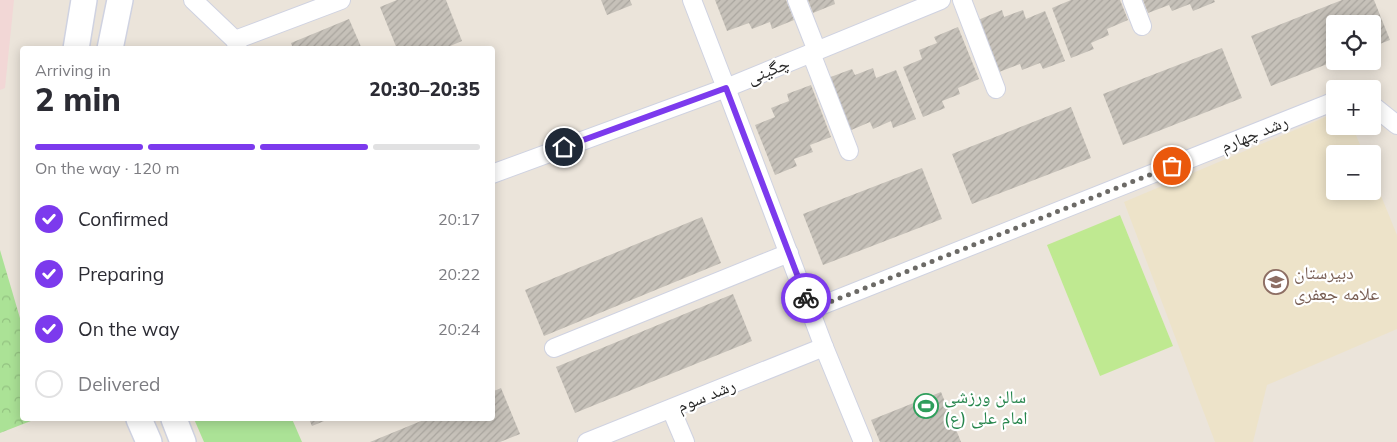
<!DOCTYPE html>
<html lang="en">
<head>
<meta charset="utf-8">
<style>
  :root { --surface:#fff; --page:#f7f7f7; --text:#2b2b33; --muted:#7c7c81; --line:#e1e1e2; --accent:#7c3aed }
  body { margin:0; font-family:Mulish,"Noto Naskh Arabic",sans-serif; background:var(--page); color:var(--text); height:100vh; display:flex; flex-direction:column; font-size:19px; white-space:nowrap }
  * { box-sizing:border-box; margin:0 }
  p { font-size:16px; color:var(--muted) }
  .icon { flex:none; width:28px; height:28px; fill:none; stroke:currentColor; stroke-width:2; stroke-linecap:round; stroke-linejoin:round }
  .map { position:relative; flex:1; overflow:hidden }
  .drawer { position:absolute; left:20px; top:46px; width:475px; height:375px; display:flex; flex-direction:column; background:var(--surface); border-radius:5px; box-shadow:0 2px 12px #0003 }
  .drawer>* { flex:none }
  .tools { position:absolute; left:1326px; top:15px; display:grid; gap:10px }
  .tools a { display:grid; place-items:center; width:55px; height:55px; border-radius:5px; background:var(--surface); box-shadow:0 2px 12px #0003; font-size:25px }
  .pin { position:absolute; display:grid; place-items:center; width:42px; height:42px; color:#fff; margin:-21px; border:2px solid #fff; border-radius:50%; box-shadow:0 1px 5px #0007 }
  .courier { position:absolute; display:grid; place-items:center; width:50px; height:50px; margin:-25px; border:4px solid #7c3aed; border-radius:50%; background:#fff; color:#222; box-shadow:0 1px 6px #0007 }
  .head em { font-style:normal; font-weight:800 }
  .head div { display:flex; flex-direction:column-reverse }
  .head { display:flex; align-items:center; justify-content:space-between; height:85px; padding:0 15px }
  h1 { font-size:32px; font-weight:800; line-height:38px }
  .bar { display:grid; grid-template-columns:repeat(4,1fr); gap:8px 5px; align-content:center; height:60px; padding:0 15px }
  .bar i { height:6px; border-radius:4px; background:var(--line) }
  .bar .selected { background:var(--accent) }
  .bar p { grid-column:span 4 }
  ol { padding:0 15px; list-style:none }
  li { display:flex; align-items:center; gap:15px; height:55px }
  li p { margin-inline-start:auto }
  li .icon { padding:5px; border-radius:50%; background:var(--accent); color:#fff; stroke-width:4 }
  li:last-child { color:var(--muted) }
  li i { width:28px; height:28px; border:2px solid var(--line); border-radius:50% }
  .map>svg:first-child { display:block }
</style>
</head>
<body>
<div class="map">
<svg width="1397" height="442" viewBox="0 0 1397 442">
  <defs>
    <pattern id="park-crowns" width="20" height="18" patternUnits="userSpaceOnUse" patternTransform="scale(1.25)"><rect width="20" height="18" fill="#abe296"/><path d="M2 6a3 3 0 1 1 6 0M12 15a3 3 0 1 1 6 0" fill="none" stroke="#93c281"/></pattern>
    <pattern id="building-hatch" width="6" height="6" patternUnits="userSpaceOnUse" patternTransform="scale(1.25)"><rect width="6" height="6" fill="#c6c1b9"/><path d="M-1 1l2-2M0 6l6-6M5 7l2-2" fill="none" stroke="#aaa69f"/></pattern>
  </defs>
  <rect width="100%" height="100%" fill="#ebe4da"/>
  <!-- education -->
  <polygon fill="#ede3c9" points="1335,113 1335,126 1352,126 1364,154 1335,154 1335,191 1372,191 1373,176 1397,235 1397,329 1267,385 1253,442 1215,442 1124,202"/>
  <!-- medical -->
  <polygon fill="#f2d7d6" points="0,0 14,0 5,88 0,90"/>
  <!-- grass -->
  <polygon fill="#abe296" points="194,419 292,419 302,442 204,442"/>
  <!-- park -->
  <polygon fill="url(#park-crowns)" points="0,250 22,325 22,419 36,419 0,433"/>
  <!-- pitch -->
  <polygon fill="#bfe991" points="1120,215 1173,346 1100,376 1047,245"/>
  <!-- building -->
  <g fill="url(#building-hatch)">
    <polygon points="397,0 446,0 462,41 443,49 397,49 380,7"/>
    <polygon points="601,0 630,0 632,5 607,15"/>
    <polygon points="715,0 786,0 794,20 772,29 770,22 752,29 749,23 727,31"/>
    <polygon points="808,0 834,0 835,4 813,13"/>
    <polygon points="1071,0 1120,0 1128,20 1107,29 1109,35 1091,43 1094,49 1071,58 1052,8"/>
    <polygon points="1143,0 1214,0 1215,2 1193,11 1190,4 1172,11 1169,5 1148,13"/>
    <polygon points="1342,0 1374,0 1390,40 1372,47 1372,24 1335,24 1335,61 1271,86 1251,36"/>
    <polygon points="1002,10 1004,17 1023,10 1026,19 1045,11 1065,61 1043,69 1040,63 1022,70 1020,64 999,72 978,20"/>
    <polygon points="349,19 362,49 293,49 291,43"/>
    <polygon points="958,27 979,79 958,88 960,94 942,101 945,108 923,117 903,67 922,59 919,50 937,43 934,37"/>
    <polygon points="1222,48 1242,98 1123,145 1103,94"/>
    <polygon points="873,68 876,78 896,70 916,119 893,128 891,121 873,129 870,122 849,131 828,78 852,69 855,75"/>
    <polygon points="811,85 831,137 810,145 813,152 794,159 797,166 775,175 755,125 775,117 771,108 789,101 787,94"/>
    <polygon points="1071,107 1091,158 972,204 952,154"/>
    <polygon points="922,168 942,219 823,265 803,214"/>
    <polygon points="702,217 721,263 544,336 525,290"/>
    <polygon points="733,294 752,341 575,413 556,367"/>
    <polygon points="501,388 520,434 500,442 370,442 426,419 492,419 492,392"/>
    <polygon points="941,392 961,442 880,442 871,420"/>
    <polygon points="309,419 329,419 312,426"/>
  </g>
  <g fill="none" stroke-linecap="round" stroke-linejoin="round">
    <defs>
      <g id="minor">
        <polyline points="193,0 235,40 238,49"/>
        <polyline points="797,0 817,51"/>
        <polyline points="962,0 996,89"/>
        <polyline points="1132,0 1142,26"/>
        <polyline points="235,40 341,0"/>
        <polyline points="811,53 849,151"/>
        <polyline points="1372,105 1397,125"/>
        <polyline points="492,174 726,88 692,0"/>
        <polyline points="810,310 1335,101"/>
        <polyline points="554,348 789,253"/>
        <polyline points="671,409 685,442"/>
        <polyline points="587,442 824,347"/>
        <polyline points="863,442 824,347 726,88 941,0"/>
      </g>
      <g id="secondary">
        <polyline points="76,49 84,0"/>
        <polyline points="110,49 120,0"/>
        <polyline points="139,419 149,442"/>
        <polyline points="174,419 183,442"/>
      </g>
    </defs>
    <!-- minor casing -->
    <use href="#minor" stroke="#cfd2e1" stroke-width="20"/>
    <!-- secondary casing -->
    <use href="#secondary" stroke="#cfd2e1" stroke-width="28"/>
    <!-- minor -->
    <use href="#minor" stroke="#fff" stroke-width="18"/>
    <!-- secondary -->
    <use href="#secondary" stroke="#fff" stroke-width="25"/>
  </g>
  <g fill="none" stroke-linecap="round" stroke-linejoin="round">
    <!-- done -->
    <polyline stroke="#6c6a66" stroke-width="5" stroke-dasharray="0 9" points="806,298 810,310 1172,166"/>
    <!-- route -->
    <polyline stroke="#7c3aed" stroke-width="6" points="564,147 726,88 806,298"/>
  </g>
  <!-- icons -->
  <defs>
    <symbol id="school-ring" viewBox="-11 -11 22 22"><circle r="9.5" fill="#fff" stroke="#8d6e63" stroke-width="1.5"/><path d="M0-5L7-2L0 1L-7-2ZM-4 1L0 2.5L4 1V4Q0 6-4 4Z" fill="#8d6e63"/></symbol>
    <symbol id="stadium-ring" viewBox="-11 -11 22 22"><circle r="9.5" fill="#fff" stroke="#2e9e5b" stroke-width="1.5"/><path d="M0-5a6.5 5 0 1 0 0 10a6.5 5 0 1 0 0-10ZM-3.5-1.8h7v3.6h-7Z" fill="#2e9e5b"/></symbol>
  </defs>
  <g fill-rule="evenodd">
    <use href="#school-ring" x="1262" y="268" width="28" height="28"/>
    <use href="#stadium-ring" x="912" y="392" width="28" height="28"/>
  </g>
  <g text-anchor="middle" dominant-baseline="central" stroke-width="4.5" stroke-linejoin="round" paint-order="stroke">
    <!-- street labels -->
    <g font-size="18" fill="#282828" stroke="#fff">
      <text transform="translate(768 70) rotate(-22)">چگینی</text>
      <text transform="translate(1254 133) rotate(-22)">رشد چهارم</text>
      <text transform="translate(706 395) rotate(-22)">رشد سوم</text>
    </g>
    <!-- education labels -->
    <g font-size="18" fill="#785e54" stroke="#fff" text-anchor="start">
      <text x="1294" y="272">دبیرستان<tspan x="1294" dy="21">علامه جعفری</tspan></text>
    </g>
    <!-- leisure labels -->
    <g font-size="18" fill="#27864d" stroke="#fff" text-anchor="start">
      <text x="944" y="396">سالن ورزشی<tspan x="944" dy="21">امام علی (ع)</tspan></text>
    </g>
  </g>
</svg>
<div class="tools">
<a><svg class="icon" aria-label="locate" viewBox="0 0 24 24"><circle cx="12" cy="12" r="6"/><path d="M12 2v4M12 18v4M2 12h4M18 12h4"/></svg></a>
<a>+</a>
<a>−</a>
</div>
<div class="pin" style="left:1172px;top:166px;background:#ea580c"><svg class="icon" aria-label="bag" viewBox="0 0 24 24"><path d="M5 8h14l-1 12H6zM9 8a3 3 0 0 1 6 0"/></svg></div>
<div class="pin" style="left:564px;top:147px;background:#1f2937"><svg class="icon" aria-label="home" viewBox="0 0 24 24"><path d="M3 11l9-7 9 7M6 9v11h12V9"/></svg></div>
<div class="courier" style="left:806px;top:298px"><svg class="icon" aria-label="bike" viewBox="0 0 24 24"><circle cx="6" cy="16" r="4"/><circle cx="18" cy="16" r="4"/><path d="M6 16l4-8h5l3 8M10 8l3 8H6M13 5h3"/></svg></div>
<section class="drawer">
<div class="head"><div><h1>2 min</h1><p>Arriving in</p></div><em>20:30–20:35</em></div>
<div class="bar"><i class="selected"></i><i class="selected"></i><i class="selected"></i><i></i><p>On the way · 120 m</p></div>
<ol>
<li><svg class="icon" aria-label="check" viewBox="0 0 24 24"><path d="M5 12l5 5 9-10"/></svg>Confirmed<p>20:17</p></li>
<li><svg class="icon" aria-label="check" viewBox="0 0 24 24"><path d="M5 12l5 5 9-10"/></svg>Preparing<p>20:22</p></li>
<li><svg class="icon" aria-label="check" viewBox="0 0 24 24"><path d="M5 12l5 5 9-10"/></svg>On the way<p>20:24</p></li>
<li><i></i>Delivered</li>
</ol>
</section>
</div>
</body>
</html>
